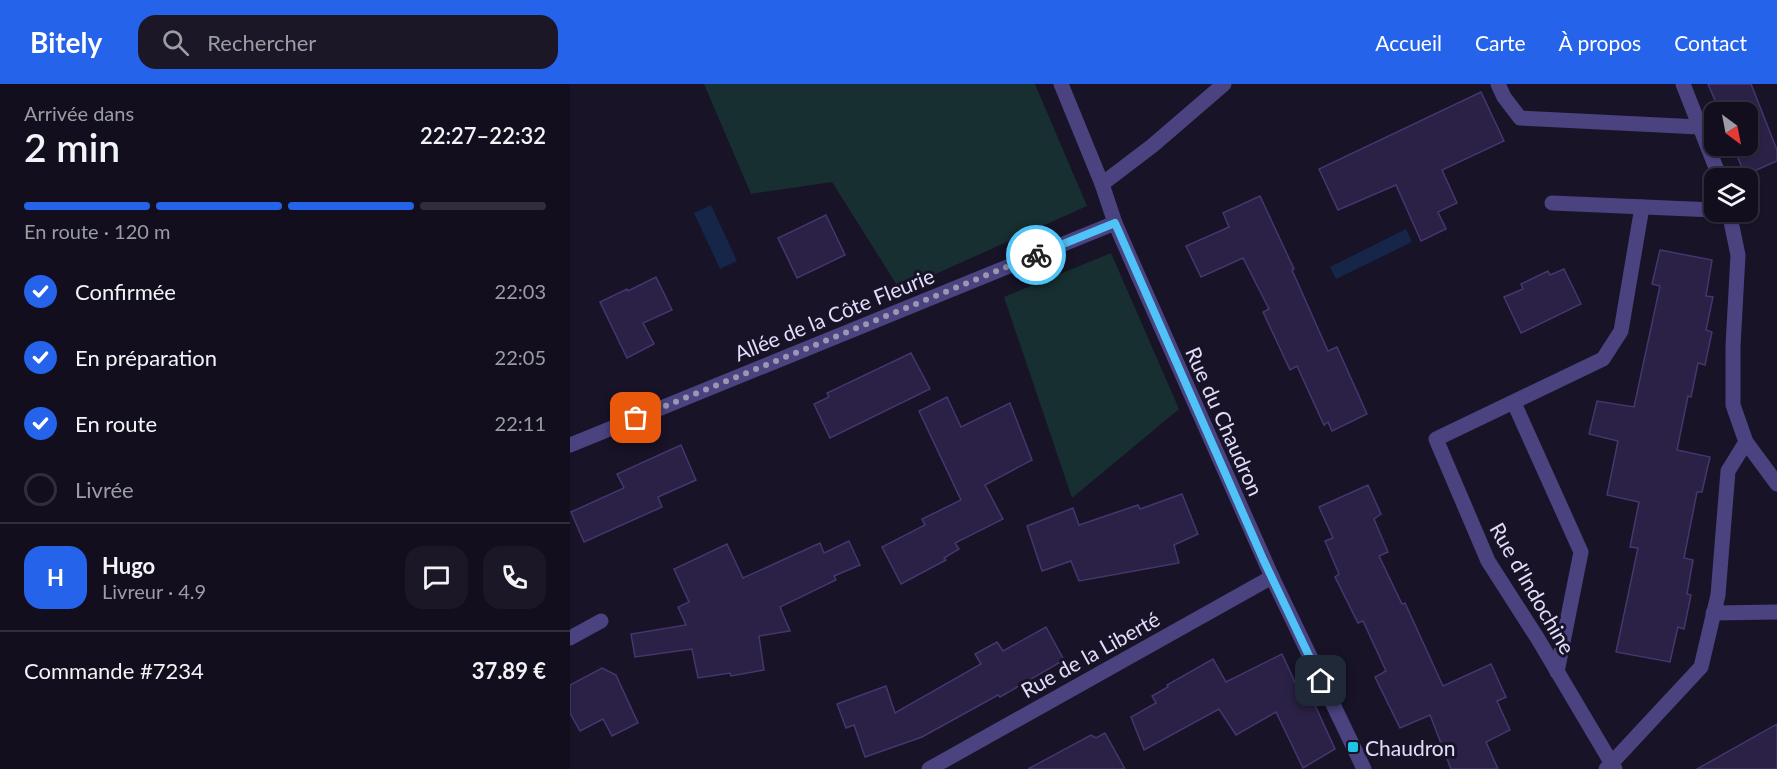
<!DOCTYPE html>
<html lang="fr">
<head>
<meta charset="utf-8">
<style>
  :root { --surface:#120e1d; --page:#1b1726; --text:#f1f3f6; --muted:#9c9ca4; --line:#312e3b; --accent:#2563eb }
  body { margin:0; font-family:Lato,sans-serif; background:var(--page); color:var(--text); height:100vh; display:flex; flex-direction:column; font-size:22px; white-space:nowrap }
  * { box-sizing:border-box; margin:0 }
  p { font-size:20px; color:var(--muted) }
  .icon { flex:none; width:33px; height:33px; fill:none; stroke:currentColor; stroke-width:2; stroke-linecap:round; stroke-linejoin:round }
  .map { position:relative; flex:1; overflow:hidden }
  .details { display:flex; flex-direction:column; background:var(--surface); width:570px }
  .details>* { flex:none }
  .needle { width:39px; rotate:148deg }
  .tools { position:absolute; left:1134px; top:18px; display:grid; gap:12px }
  .tools a { display:grid; place-items:center; width:54px; height:54px; border-radius:12px; background:var(--surface); box-shadow:0 2px 4px #0004,0 0 0 2px var(--line); font-size:30px }
  .pin { position:absolute; display:grid; place-items:center; width:51px; height:51px; color:#fff; margin:-26px; border-radius:12px; box-shadow:0 3px 9px #0006 }
  .courier { position:absolute; display:grid; place-items:center; width:60px; height:60px; margin:-30px; border:4px solid #4fc3f7; border-radius:50%; background:#fff; color:#222; box-shadow:0 2px 8px #0007 }
  .summary em { font-style:normal; font-weight:600 }
  .summary div { display:flex; flex-direction:column-reverse }
  .summary { display:flex; align-items:center; justify-content:space-between; height:102px; padding:0 24px }
  h1 { font-size:39px; font-weight:600; line-height:45px }
  .bar { display:grid; grid-template-columns:repeat(4,1fr); gap:9px 6px; align-content:center; height:72px; padding:0 24px }
  .bar i { height:8px; border-radius:4px; background:var(--line) }
  .bar .selected { background:var(--accent) }
  .bar p { grid-column:span 4 }
  .line { display:flex; align-items:center; gap:15px; padding:0 24px; border-top:2px solid var(--line) }
  .line div { flex:1 }
  .round { display:grid; place-items:center; flex:none; width:63px; height:63px; border-radius:18px; background:var(--page) }
  ol { padding:0 24px; list-style:none }
  li { display:flex; align-items:center; gap:18px; height:66px }
  li p { margin-inline-start:auto }
  li .icon { padding:6px; border-radius:50%; background:var(--accent); color:#fff; stroke-width:4 }
  li:last-child { color:var(--muted) }
  li i { width:33px; height:33px; border:3px solid var(--line); border-radius:50% }
  header { display:flex; align-items:center; gap:36px; box-sizing:border-box; height:84px; padding:0 30px; background:var(--accent); color:#fff }
  header strong { font-size:28px }
  nav { display:flex; gap:33px; margin-inline-start:auto; font-size:21px }
  .search { width:420px; height:54px; background:var(--page); display:flex; align-items:center; gap:15px; box-sizing:border-box; padding:0 21px; border-radius:18px; color:var(--muted); font-size:22px }
  main { display:flex; flex:1; min-height:0 }
  .map>svg:first-child { display:block }
</style>
</head>
<body>
<header>
<strong>Bitely</strong>
<div class="search"><svg class="icon" aria-label="search" viewBox="0 0 24 24"><circle cx="10" cy="10" r="6"/><path d="M15 15l6 6"/></svg>Rechercher</div>
<nav><a>Accueil</a><a>Carte</a><a>À propos</a><a>Contact</a></nav>
</header>
<main>
<section class="details">
<div class="summary"><div><h1>2 min</h1><p>Arrivée dans</p></div><em>22:27–22:32</em></div>
<div class="bar"><i class="selected"></i><i class="selected"></i><i class="selected"></i><i></i><p>En route · 120 m</p></div>
<ol>
<li><svg class="icon" aria-label="check" viewBox="0 0 24 24"><path d="M5 12l5 5 9-10"/></svg>Confirmée<p>22:03</p></li>
<li><svg class="icon" aria-label="check" viewBox="0 0 24 24"><path d="M5 12l5 5 9-10"/></svg>En préparation<p>22:05</p></li>
<li><svg class="icon" aria-label="check" viewBox="0 0 24 24"><path d="M5 12l5 5 9-10"/></svg>En route<p>22:11</p></li>
<li><i></i>Livrée</li>
</ol>
<div class="line" style="height:108px"><b class="round" style="background:var(--accent);color:#fff">H</b><div><b>Hugo</b><p>Livreur · 4.9</p></div><a class="round"><svg class="icon" aria-label="chat" viewBox="0 0 24 24"><path d="M4 5h16v11H9l-5 4z"/></svg></a><a class="round"><svg class="icon" aria-label="phone" viewBox="0 0 24 24"><path d="M5 4h4l2 5-3 2q2 4 5 5l2-3 5 2v4C11 20 4 13 5 4z"/></svg></a></div>
<div class="line" style="height:78px"><div>Commande #7234</div><b>37.89 €</b></div>
</section>
<div class="map">
<svg width="1207" height="685" viewBox="0 0 1207 685">
  <rect width="100%" height="100%" fill="#181327"/>
  <!-- green -->
  <g fill="#172f30">
    <polygon points="134,0 465,0 517,122 330,206 262,98 181,110"/>
    <polygon points="541,169 609,325 502,414 434,213"/>
  </g>
  <!-- water -->
  <g fill="#152649">
    <polygon points="141,121 167,177 150,185 124,129"/>
    <polygon points="836,145 842,158 766,195 760,183"/>
  </g>
  <!-- building -->
  <g fill="#2b2146" stroke="#45366f" stroke-width="1.5">
    <polygon points="1138,0 1181,0 1207,66 1207,77 1175,91 1163,62 1178,62 1178,28 1150,28"/>
    <polygon points="911,8 934,57 872,86 887,119 868,128 876,145 851,157 826,101 768,126 749,85"/>
    <polygon points="690,112 724,185 722,186 758,267 767,263 797,330 762,347 758,338 754,341 727,282 720,286 693,228 699,225 673,174 631,193 616,162 659,143 653,129"/>
    <polygon points="256,131 275,171 227,194 208,154"/>
    <polygon points="1090,166 1142,176 1136,212 1143,213 1136,246 1142,248 1135,281 1128,279 1121,313 1118,312 1107,366 1140,373 1132,408 1127,408 1114,474 1123,476 1117,510 1121,511 1114,545 1108,543 1100,578 1046,568 1068,464 1060,463 1069,418 1037,411 1048,357 1019,350 1027,317 1064,323 1090,202 1082,200"/>
    <polygon points="994,185 1011,220 951,249 934,213 953,205 951,200 978,187 980,191"/>
    <polygon points="86,193 102,226 73,239 84,260 57,274 30,218 57,205 58,207"/>
    <polygon points="341,269 360,305 260,354 244,320 259,313 257,309"/>
    <polygon points="377,313 391,343 440,319 462,376 415,401 433,435 385,459 389,465 374,474 376,476 331,500 312,463 355,441 352,435 391,416 349,327"/>
    <polygon points="111,361 126,396 88,413 92,423 14,458 1,428 54,404 47,390"/>
    <polygon points="798,401 811,430 804,435 818,468 809,472 832,520 835,519 873,602 921,580 936,613 927,617 940,646 916,658 928,685 881,685 860,631 830,644 805,593 816,587 793,537 788,539 765,493 769,490 755,457 763,454 749,423"/>
    <polygon points="612,410 628,450 604,461 609,479 509,497 501,477 472,487 457,442 503,424 509,441 568,421 570,425"/>
    <polygon points="279,457 290,481 264,492 266,496 210,523 220,547 189,552 194,586 161,592 160,589 128,594 122,565 65,573 61,550 116,541 108,523 119,518 104,485 157,460 173,494 250,459 254,469"/>
    <polygon points="476,543 494,576 430,613 428,611 352,653 295,673 284,641 276,644 267,620 316,602 325,629 411,580 405,570 427,558 433,567"/>
    <polygon points="712,570 735,620 743,617 765,665 733,684 706,628 666,651 649,625 574,666 561,633 586,619 582,612 598,603 597,601 643,575 656,598"/>
    <polygon points="32,584 46,591 68,639 42,652 33,635 10,647 0,629 0,601"/>
    <polygon points="1207,640 1207,685 1127,685"/>
    <polygon points="535,649 555,685 458,685 521,651 526,654"/>
  </g>
  <g fill="none" stroke-linecap="round" stroke-linejoin="round">
    <!-- lane -->
    <polyline stroke="#4a4380" stroke-width="15" points="982,119 1144,126"/>
    <!-- street -->
    <g stroke="#4a4380" stroke-width="15">
      <polyline points="491,0 532,100 545,139 559,171 702,493 794,685"/>
      <polyline points="928,0 934,13 950,34 1129,43"/>
      <polyline points="1113,0 1150,94"/>
      <polyline points="532,100 582,62 654,0"/>
      <polyline points="1159,128 1168,171 1163,262 1163,321 1176,358 1207,400"/>
      <polyline points="944,319 1011,468 987,588"/>
      <polyline points="0,361 545,139"/>
      <polyline points="1143,529 1207,528"/>
      <polyline points="0,554 31,537"/>
      <polyline points="359,685 702,493"/>
      <polyline points="1036,685 1131,583 1148,511 1158,387 1176,358"/>
      <polyline points="1045,685 968,555 918,477 866,355 1033,275 1051,247 1072,123"/>
    </g>
  </g>
  <g fill="none" stroke-linecap="round" stroke-linejoin="round">
    <!-- done -->
    <polyline stroke="#9b96b1" stroke-width="6" stroke-dasharray="0 10.8" points="66,334 466,171"/>
    <!-- route -->
    <polyline stroke="#4fc3f7" stroke-width="8" points="466,171 545,139 693,475 751,597"/>
  </g>
  <!-- markers -->
  <rect fill="#1fc4e5" stroke="#181327" stroke-width="2" x="777" y="657" width="12" height="12" rx="3"/>
  <g text-anchor="middle" dominant-baseline="central" stroke-width="6" stroke-linejoin="round" paint-order="stroke">
    <!-- street labels -->
    <g font-size="21" fill="#e2ddfb" stroke="#181327">
      <text transform="translate(264 230) rotate(-22)">Allée de la Côte Fleurie</text>
      <text transform="translate(655 337) rotate(66)">Rue du Chaudron</text>
      <text transform="translate(963 504) rotate(60)">Rue d'Indochine</text>
      <text transform="translate(520 570) rotate(-29)">Rue de la Liberté</text>
    </g>
    <!-- poi labels -->
    <g font-size="21" fill="#e2ddfb" stroke="#181327" text-anchor="start">
      <text x="795" y="663">Chaudron</text>
    </g>
  </g>
</svg>
<div class="tools">
<a><svg class="needle" viewBox="-14 -14 28 28"><path d="M0-13l5 13h-10z" fill="#e53935"/><path d="M0 13l5-13h-10z" fill="#9c9ca4"/></svg></a>
<a><svg class="icon" aria-label="layers" viewBox="0 0 24 24"><path d="M12 4l9 5-9 5-9-5zM3 14l9 5 9-5"/></svg></a>
</div>
<div class="pin" style="left:66px;top:334px;background:#ea580c"><svg class="icon" aria-label="bag" viewBox="0 0 24 24"><path d="M5 8h14l-1 12H6zM9 8a3 3 0 0 1 6 0"/></svg></div>
<div class="pin" style="left:751px;top:597px;background:#1f2937"><svg class="icon" aria-label="home" viewBox="0 0 24 24"><path d="M3 11l9-7 9 7M6 9v11h12V9"/></svg></div>
<div class="courier" style="left:466px;top:171px"><svg class="icon" aria-label="bike" viewBox="0 0 24 24"><circle cx="6" cy="16" r="4"/><circle cx="18" cy="16" r="4"/><path d="M6 16l4-8h5l3 8M10 8l3 8H6M13 5h3"/></svg></div>
</div>
</main>
</body>
</html>
